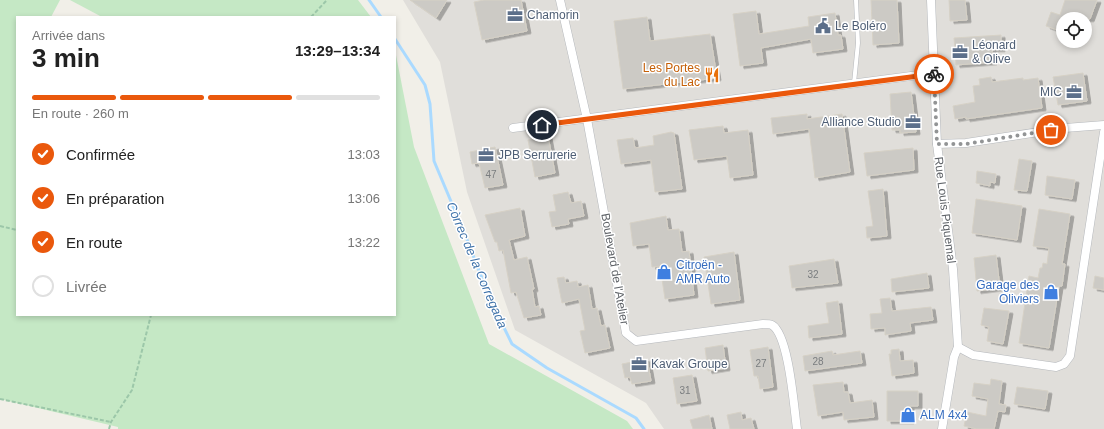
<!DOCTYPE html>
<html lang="fr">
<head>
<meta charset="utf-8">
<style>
  :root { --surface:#fff; --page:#f6f6f6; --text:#222; --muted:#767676; --line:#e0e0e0; --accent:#ea580c }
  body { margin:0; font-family:Arial,sans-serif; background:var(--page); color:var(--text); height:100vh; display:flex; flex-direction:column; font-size:15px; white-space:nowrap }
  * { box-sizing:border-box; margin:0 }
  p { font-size:13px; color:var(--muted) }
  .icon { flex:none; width:22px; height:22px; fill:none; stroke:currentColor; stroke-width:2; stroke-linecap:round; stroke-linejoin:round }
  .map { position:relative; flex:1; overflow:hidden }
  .panel { position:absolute; left:16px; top:16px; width:380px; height:300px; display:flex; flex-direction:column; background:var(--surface); border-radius:0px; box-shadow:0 2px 6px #0003 }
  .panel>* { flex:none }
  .controls { position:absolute; left:1056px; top:12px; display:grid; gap:8px }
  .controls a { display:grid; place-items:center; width:36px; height:36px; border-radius:50%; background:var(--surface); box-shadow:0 2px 6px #0003; font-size:20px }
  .pin { position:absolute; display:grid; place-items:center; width:34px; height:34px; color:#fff; margin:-17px; border:2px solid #fff; border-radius:50%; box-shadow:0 1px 4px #0007 }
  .courier { position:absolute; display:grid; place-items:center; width:40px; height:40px; margin:-20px; border:3px solid #ea580c; border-radius:50%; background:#fff; color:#222; box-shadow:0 1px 5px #0007 }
  .summary em { font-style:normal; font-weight:600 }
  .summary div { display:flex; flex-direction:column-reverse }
  .summary { display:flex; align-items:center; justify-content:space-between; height:68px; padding:0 16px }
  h1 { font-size:26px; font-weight:600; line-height:30px }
  .bar { display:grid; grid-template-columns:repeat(4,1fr); gap:6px 4px; align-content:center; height:48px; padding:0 16px }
  .bar i { height:5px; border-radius:3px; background:var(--line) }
  .bar .on { background:var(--accent) }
  .bar p { grid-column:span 4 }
  ol { padding:0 16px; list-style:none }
  li { display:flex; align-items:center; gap:12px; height:44px }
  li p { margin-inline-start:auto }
  li .icon { padding:4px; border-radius:50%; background:var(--accent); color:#fff; stroke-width:4 }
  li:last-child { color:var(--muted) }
  li i { width:22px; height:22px; border:2px solid var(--line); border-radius:50% }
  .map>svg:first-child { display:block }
</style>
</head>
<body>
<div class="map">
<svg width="1104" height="429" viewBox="0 0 1104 429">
  <defs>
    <filter id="shadow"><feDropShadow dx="4" dy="2.5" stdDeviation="0" flood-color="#0004"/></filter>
  </defs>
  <rect width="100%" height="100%" fill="#f1efe8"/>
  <!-- industrial -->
  <path fill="#e0deda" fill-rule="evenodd" d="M403 0H1104V429H664L646 403 515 330 467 192 440 62ZM1063 19H1085V41H1063Z"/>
  <!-- green -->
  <g fill="#c5e8c5">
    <polygon points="0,0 60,0 51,17 17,17 17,315 395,315 395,50 414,147 489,344 627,421 633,429 118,429 118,427 0,399"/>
    <polygon points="70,0 358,0 371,17 102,17"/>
  </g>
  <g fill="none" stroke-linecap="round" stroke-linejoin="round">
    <!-- stream -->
    <g stroke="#aadaff" stroke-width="3">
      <polyline points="369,0 381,17"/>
      <polyline points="395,39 425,85 430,104 434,161 466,237 490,299 512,344 547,368 636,418 644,429"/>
    </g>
  </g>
  <!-- building -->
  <g fill="#cccac5" stroke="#d6d1c6" filter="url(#shadow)">
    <polygon points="410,0 447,0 436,18"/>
    <polygon points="484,0 521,0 527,31 482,40 474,2"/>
    <polygon points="871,0 897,0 899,43 873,45"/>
    <polygon points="949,0 965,0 967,20 950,21"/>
    <polygon points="1065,0 1097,0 1090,19 1063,19 1063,32 1046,26 1051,12 1060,15"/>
    <polygon points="756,11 759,34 809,26 808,17 835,13 838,35 841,35 843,49 813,53 811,39 761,48 763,63 740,66 733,14"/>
    <polygon points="647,17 650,41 710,34 717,78 623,89 614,21"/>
    <polygon points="1001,35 1001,49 992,49 993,62 956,65 954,38"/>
    <polygon points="1083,73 1087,101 1058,105 1053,77"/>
    <polygon points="991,77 992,82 1023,78 1023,80 1038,78 1042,108 966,119 966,117 955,119 953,106 975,102 973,86 980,85 979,79"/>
    <polygon points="911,92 916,132 900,133 900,130 892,130 890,94"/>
    <polygon points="807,114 807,119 842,114 850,172 815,178 809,129 773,134 771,118"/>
    <polygon points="723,126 724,133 748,130 753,175 730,178 727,156 694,160 689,130"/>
    <polygon points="671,132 674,133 682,189 655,192 651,160 621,164 617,140 633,138 635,148 654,145 653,136"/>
    <polygon points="548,136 555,173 535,177 528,140"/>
    <polygon points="495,147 503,185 485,188 479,163 472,164 470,152"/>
    <polygon points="913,148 914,170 867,176 864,153"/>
    <polygon points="1019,159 1032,161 1027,191 1014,190"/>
    <polygon points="977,171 996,174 995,183 990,182 990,186 976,183"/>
    <polygon points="1047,176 1075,180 1072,199 1045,195"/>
    <polygon points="883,189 887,236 867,238 866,227 873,226 868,191"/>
    <polygon points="568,192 571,203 581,201 584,216 568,219 569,224 552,227 549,212 556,211 553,195"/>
    <polygon points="976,199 1022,206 1017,240 972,233"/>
    <polygon points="520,208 525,236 509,240 514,260 527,257 534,289 532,289 535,307 539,306 541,315 524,318 516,292 511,293 503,250 499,251 497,242 495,242 485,215"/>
    <polygon points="1039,209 1070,214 1062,264 1065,264 1062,286 1059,286 1049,348 1019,343 1029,276 1038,278 1040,268 1042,268 1043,263 1047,264 1049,248 1033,246"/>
    <polygon points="666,216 668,230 679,229 682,252 689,251 694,295 665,299 660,266 652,267 649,244 633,246 630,223"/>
    <polygon points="734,252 740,300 711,304 704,257"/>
    <polygon points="996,255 1000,288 977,291 974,258"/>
    <polygon points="834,259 838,283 792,288 789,266"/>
    <polygon points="927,273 929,288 892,292 891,279"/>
    <polygon points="1095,276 1104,278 1104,290 1093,288"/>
    <polygon points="564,277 566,283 577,281 578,287 588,285 592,309 597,308 601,326 605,325 610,348 585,353 580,331 585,330 579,299 562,303 557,278"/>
    <polygon points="890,298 892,311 931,307 933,320 910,323 911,331 885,335 885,328 871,329 870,314 882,313 880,299"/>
    <polygon points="838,301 842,334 809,338 808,326 829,323 826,303"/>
    <polygon points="984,308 1009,311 1003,344 987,341 989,327 981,325"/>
    <polygon points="723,345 726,368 708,371 705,348"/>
    <polygon points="768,347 773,387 760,389 758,376 754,376 750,350"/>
    <polygon points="899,349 900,361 913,360 914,373 892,376 889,354 891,354 891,350"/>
    <polygon points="832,351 833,355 860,351 862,363 805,371 803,356"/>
    <polygon points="647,359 651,381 632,384 630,377 625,378 622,364"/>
    <polygon points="692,375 697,401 677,404 673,378"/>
    <polygon points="991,379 1002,381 999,404 1006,405 1005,412 998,411 994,429 977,429 964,426 967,412 986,416 988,399 972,396 974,383 990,385"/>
    <polygon points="843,382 844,392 848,392 850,403 872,400 874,417 844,420 843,412 818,416 813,385"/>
    <polygon points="1017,387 1048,391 1045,409 1014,404"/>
    <polygon points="887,391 918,391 918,406 910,406 910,421 887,421"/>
    <polygon points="741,412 742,420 751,418 754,429 730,429 727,415"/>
    <polygon points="709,415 712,429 693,429 690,420"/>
  </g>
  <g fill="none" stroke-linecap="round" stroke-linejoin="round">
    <defs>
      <polyline id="service" points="854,83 858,43 856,0"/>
      <g id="minor">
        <path d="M560 0 587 119 626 333 636 341 763 324C765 324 770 324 772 325 789 335 794 408 797 429"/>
        <polyline points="931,0 937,144"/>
        <polyline points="513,128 934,73"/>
        <polyline points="958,347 973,355 1056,367 1064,364 1070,356 1104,132"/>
        <polyline points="942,429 954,357 958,347 953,269 937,144 966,143 1065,128 1104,125"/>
      </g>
    </defs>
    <!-- service casing -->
    <use href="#service" stroke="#b5b8bc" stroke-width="5"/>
    <!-- minor casing -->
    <use href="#minor" stroke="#b5b8bc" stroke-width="9"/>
    <!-- path -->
    <g stroke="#9cc7a9" stroke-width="2" stroke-dasharray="4 2" stroke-linecap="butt">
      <polyline points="311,17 327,0"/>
      <polyline points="0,226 17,230"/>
      <polyline points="0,399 111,422"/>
      <polyline points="109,429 111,422 132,390 151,315"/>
    </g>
    <!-- service -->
    <use href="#service" stroke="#fff" stroke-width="4"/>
    <!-- minor -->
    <use href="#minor" stroke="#fff" stroke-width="8"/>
  </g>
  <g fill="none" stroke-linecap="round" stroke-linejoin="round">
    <!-- done -->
    <polyline stroke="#929495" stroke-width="4" stroke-dasharray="0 7.2" points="934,74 937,144 966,144 1051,130"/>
    <!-- route -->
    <polyline stroke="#ea580c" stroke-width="5" points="542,125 934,74"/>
  </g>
  <!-- icons -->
  <defs>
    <symbol id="office-bare" viewBox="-9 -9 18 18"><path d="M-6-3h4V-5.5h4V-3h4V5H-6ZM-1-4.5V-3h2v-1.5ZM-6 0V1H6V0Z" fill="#5c6f8a" stroke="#fff" stroke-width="2.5" paint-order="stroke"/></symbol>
    <symbol id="civic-bare" viewBox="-9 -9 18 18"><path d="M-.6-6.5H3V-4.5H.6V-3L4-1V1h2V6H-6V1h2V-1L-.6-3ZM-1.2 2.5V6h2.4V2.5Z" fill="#5c6f8a" stroke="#fff" stroke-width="2.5" paint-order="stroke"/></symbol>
    <symbol id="restaurant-bare" viewBox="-9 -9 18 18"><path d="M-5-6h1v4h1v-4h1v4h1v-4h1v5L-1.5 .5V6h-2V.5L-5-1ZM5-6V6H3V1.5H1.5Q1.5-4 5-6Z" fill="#e8710a" stroke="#fff" stroke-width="2.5" paint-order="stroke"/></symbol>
    <symbol id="shop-bare" viewBox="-9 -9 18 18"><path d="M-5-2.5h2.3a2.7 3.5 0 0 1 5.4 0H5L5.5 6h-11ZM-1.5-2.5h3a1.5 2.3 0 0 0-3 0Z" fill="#3f7fe0" stroke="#fff" stroke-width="2.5" paint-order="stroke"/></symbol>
  </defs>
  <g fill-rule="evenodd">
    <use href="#office-bare" x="504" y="4" width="22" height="22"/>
    <use href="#civic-bare" x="812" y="15" width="22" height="22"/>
    <use href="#office-bare" x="949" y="41" width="22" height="22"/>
    <use href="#restaurant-bare" x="701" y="64" width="22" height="22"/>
    <use href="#office-bare" x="1063" y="81" width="22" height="22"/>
    <use href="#office-bare" x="902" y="111" width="22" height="22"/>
    <use href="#office-bare" x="475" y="144" width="22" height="22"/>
    <use href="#shop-bare" x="653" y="261" width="22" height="22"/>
    <use href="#shop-bare" x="1040" y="281" width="22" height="22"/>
    <use href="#office-bare" x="628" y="353" width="22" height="22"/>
    <use href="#shop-bare" x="897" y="404" width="22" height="22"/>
  </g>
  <g text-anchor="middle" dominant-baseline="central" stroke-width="3" stroke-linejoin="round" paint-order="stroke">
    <!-- number labels -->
    <g font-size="10" fill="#7a7d7f">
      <text x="491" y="174">47</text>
      <text x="813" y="274">32</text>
      <text x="818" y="361">28</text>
      <text x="761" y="363">27</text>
      <text x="685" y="390">31</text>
    </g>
    <!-- service labels -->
    <g font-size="12" fill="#4e5e75" stroke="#fff" text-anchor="start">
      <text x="527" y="15">Chamorin</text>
      <text x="835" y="26">Le Boléro</text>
      <text x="972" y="45">Léonard<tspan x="972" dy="14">&amp; Olive</tspan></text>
      <text x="1062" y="92" text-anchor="end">MIC</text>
      <text x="901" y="122" text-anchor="end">Alliance Studio</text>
      <text x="498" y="155">JPB Serrurerie</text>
      <text x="651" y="364">Kavak Groupe</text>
    </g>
    <!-- food labels -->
    <g font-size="12" fill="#c56008" stroke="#fff" text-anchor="end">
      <text x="700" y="68">Les Portes<tspan x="700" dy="14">du Lac</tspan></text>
    </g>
    <!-- street labels -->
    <g font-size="12" fill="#5f6368" stroke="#fff">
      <text transform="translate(945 210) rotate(83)">Rue Louis Piquemal</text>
      <text transform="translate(615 269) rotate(80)">Boulevard de l'Atelier</text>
    </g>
    <!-- shop labels -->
    <g font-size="12" fill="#366cbe" stroke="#fff" text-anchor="start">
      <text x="676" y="265">Citroën -<tspan x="676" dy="14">AMR Auto</tspan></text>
      <text x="1039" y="285" text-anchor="end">Garage des<tspan x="1039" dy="14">Oliviers</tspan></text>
      <text x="920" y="415">ALM 4x4</text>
    </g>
    <!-- water labels -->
    <g font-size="13" font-style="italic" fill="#4174aa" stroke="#fff">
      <text transform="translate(477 265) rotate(67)">Còrrec de la Corregada</text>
    </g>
  </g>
</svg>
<div class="controls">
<a><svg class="icon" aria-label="locate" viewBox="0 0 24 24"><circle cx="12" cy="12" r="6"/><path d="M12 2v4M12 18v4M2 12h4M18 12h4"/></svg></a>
</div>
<div class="pin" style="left:1051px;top:130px;background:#ea580c"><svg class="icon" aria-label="bag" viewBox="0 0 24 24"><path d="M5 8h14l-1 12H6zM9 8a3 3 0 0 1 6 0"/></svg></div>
<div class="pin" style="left:542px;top:125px;background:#1f2937"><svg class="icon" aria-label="home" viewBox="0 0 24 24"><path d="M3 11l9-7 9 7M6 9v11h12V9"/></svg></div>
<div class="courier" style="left:934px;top:74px"><svg class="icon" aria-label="bike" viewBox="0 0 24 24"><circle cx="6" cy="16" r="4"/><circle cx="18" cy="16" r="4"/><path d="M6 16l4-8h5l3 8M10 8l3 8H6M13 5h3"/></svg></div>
<section class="panel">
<div class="summary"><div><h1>3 min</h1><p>Arrivée dans</p></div><em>13:29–13:34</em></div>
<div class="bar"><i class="on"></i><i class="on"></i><i class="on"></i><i></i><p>En route · 260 m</p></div>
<ol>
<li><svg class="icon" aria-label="check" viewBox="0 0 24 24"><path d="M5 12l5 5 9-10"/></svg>Confirmée<p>13:03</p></li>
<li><svg class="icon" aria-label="check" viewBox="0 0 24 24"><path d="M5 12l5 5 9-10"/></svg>En préparation<p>13:06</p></li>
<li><svg class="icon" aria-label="check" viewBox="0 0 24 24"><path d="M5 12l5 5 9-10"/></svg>En route<p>13:22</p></li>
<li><i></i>Livrée</li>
</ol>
</section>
</div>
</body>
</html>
